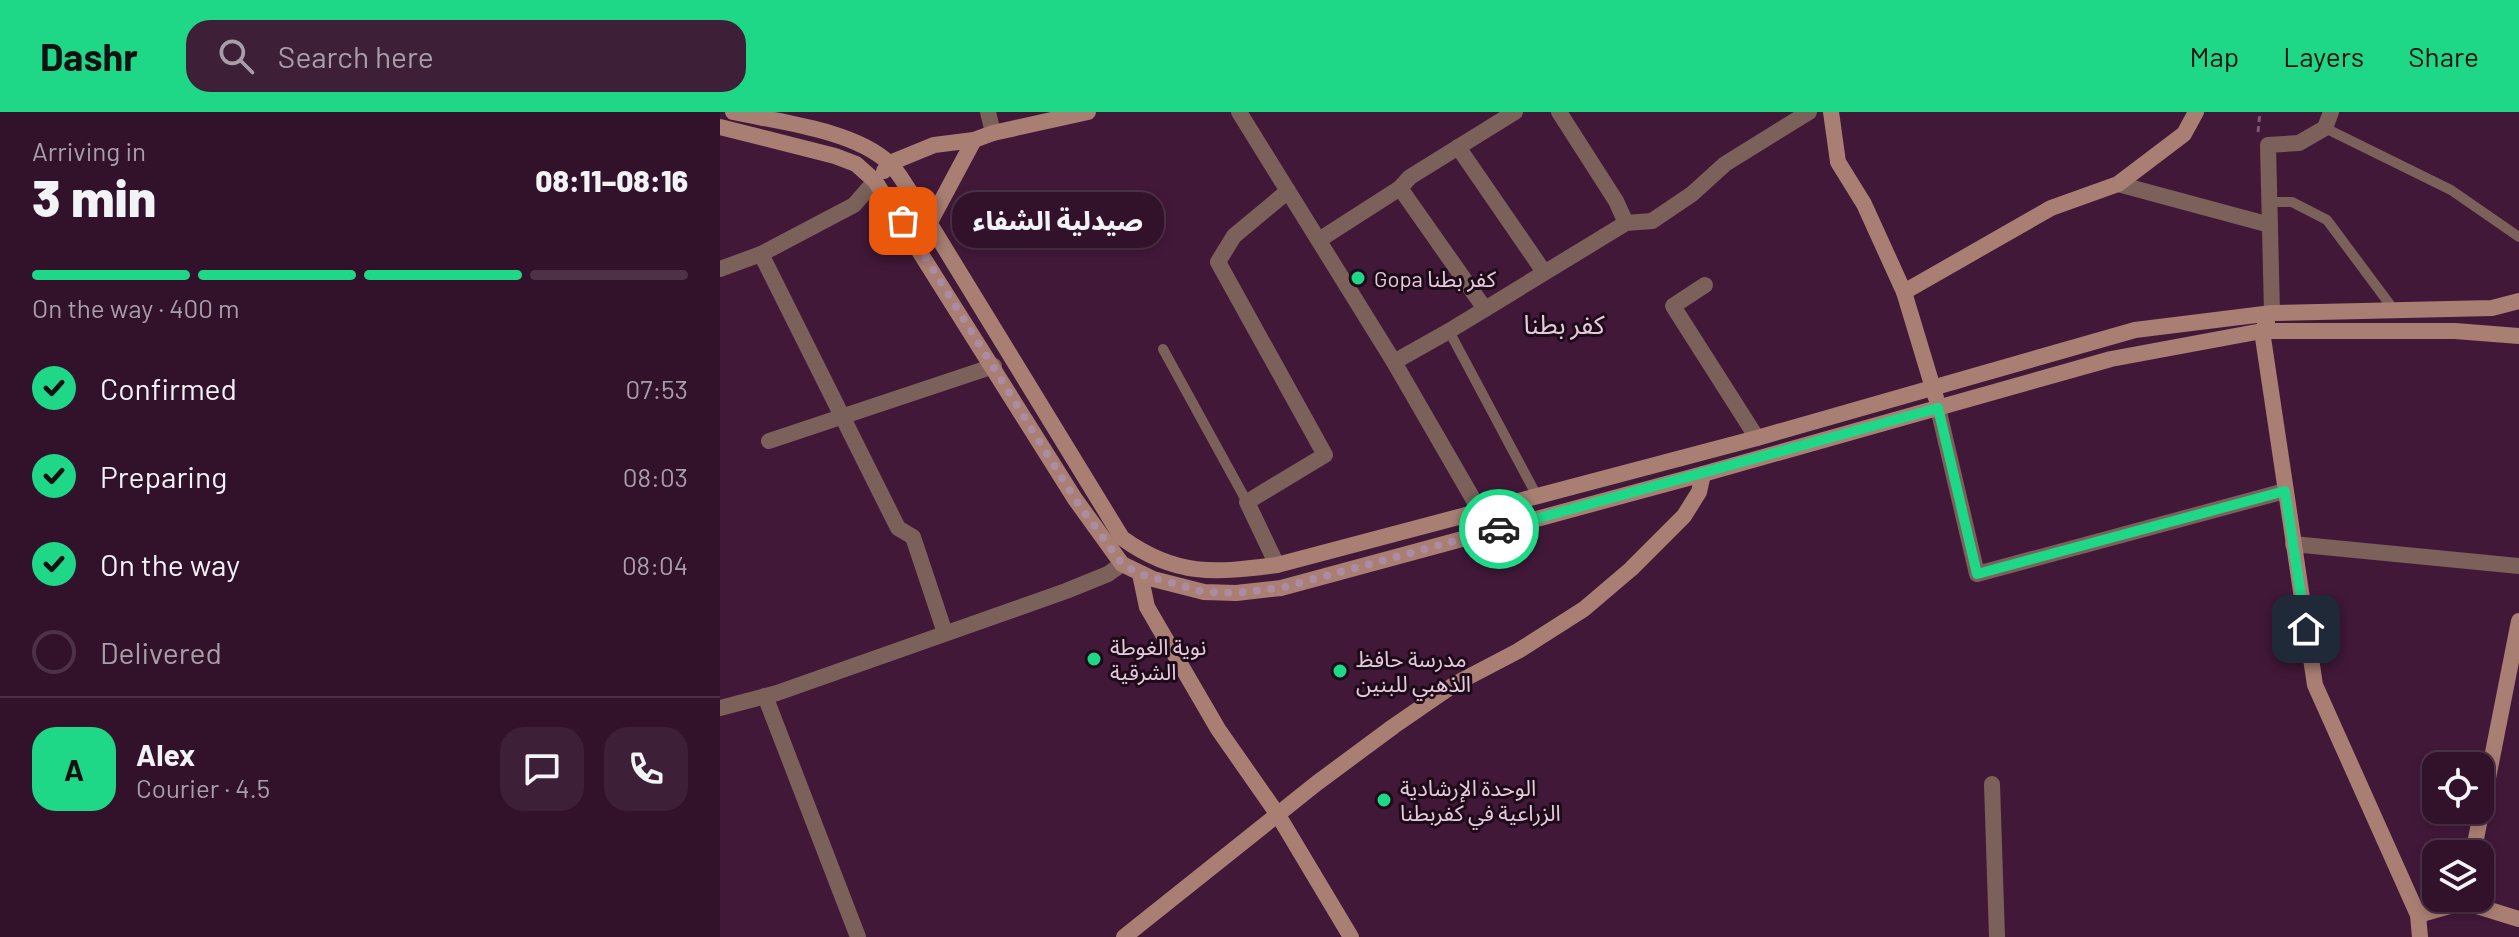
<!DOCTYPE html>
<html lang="en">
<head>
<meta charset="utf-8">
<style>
  :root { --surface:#32122b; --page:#3d2037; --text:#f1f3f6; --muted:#a89ea9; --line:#4d3247; --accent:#1ed888 }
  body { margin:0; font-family:Barlow,"Noto Sans Arabic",sans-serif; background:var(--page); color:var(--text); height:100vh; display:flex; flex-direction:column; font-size:30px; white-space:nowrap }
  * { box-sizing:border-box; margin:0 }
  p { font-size:26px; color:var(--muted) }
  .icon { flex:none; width:44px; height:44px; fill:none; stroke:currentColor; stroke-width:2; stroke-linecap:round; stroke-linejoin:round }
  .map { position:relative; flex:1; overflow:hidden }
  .details { display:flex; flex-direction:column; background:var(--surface); width:720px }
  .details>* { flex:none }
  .buttons { position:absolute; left:1702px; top:640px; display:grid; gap:16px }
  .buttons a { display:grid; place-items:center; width:72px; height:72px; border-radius:16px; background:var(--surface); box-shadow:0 4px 12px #0003,0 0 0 2px var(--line); font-size:40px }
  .pin { position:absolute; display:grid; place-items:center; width:68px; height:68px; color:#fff; margin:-34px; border-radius:16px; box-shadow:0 4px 12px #0006 }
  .courier { position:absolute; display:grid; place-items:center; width:80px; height:80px; margin:-40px; border:6px solid #1ed888; border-radius:50%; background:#fff; color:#222; box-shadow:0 2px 10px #0007 }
  .bubble { position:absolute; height:56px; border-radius:24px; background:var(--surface); box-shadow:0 4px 12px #0003,0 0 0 2px var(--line); font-size:26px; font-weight:800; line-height:56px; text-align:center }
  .overview em { font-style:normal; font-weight:800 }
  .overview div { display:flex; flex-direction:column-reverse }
  .overview { display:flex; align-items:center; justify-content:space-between; height:136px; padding:0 32px }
  h1 { font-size:52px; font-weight:800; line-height:60px }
  .bar { display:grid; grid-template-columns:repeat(4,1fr); gap:12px 8px; align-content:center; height:96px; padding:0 32px }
  .bar i { height:10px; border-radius:6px; background:var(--line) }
  .bar .selected { background:var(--accent) }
  .bar p { grid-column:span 4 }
  .line { display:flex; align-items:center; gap:20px; padding:0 32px; border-top:2px solid var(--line) }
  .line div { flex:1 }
  .round { display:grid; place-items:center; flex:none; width:84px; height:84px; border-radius:24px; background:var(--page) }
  ol { padding:0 32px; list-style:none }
  li { display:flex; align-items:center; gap:24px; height:88px }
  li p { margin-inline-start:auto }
  li .icon { padding:8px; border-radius:50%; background:var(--accent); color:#111; stroke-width:4 }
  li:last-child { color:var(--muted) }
  li i { width:44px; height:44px; border:4px solid var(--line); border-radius:50% }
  header { display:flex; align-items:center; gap:48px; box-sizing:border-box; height:112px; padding:0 40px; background:var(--accent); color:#111 }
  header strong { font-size:38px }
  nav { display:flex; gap:44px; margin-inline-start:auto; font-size:28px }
  .search { width:560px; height:72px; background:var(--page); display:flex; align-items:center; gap:20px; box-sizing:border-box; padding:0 28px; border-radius:24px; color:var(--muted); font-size:30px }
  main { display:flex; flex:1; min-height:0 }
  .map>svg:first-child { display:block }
</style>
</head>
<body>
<header>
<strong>Dashr</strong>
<div class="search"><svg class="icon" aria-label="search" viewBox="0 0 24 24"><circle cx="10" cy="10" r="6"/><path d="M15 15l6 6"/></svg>Search here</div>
<nav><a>Map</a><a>Layers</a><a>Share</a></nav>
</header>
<main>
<section class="details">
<div class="overview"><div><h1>3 min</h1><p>Arriving in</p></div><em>08:11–08:16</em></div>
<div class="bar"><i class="selected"></i><i class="selected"></i><i class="selected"></i><i></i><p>On the way · 400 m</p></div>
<ol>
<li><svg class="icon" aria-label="check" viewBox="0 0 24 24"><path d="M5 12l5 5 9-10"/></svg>Confirmed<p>07:53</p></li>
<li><svg class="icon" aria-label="check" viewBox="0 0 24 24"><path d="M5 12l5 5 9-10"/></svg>Preparing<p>08:03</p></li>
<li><svg class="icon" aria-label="check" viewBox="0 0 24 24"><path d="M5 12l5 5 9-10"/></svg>On the way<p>08:04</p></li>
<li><i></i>Delivered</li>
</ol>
<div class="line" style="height:144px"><b class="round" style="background:var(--accent);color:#111">A</b><div><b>Alex</b><p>Courier · 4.5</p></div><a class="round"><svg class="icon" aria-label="chat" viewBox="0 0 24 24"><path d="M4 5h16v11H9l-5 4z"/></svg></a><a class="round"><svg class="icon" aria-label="phone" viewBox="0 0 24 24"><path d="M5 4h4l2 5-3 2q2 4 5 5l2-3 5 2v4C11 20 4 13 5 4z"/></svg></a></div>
</section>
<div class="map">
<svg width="1799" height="825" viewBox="0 0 1799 825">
  <rect width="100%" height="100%" fill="#421839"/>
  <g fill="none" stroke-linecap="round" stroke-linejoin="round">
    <!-- path -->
    <polyline stroke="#7e5975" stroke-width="3" stroke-dasharray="6 4" stroke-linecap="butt" points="1538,20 1540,0"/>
    <!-- lane -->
    <g stroke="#7b6159" stroke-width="10">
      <polyline points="1605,16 1731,78 1799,125"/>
      <polyline points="1549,90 1572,90 1607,108 1674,198"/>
      <polyline points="729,219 817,384"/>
      <polyline points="443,237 527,390"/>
    </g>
    <!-- street -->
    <g stroke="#7b6159" stroke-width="16">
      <polyline points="268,0 273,21"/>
      <polyline points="519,0 674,250 760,399"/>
      <polyline points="839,0 896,89 906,111"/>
      <polyline points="738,35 824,160"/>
      <polyline points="1398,72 1550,113"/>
      <polyline points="680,76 765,197"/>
      <polyline points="599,128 680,76 690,65 795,0"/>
      <polyline points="41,142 178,416 193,425 225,521"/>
      <polyline points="0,157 41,142 134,93 155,69"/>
      <polyline points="985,173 953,194 1037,326"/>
      <polyline points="1552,201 1548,33 1579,31 1605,16 1611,0"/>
      <polyline points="674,250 729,219 906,111 932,109 972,82 1005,52 1089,0"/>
      <polyline points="1218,296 1257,462 1565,379"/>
      <polyline points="49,329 274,254"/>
      <polyline points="1573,432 1799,454"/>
      <polyline points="557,453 527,390 605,343 498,150 514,124 568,79"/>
      <polyline points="45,584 138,825"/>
      <polyline points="0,596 57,581 346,479 388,462 402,452"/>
      <polyline points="1272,672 1277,825"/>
    </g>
    <!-- secondary -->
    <g stroke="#a97f73" stroke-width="16">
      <path d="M13 0C59 10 134 18 169 51 178 59 184 71 191 81L402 426C456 465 495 461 557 453L1037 326 1415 218 1552 201 1772 196 1799 189"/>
      <polyline points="1111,0 1118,50 1144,92 1184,180 1216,286"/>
      <polyline points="0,15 115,44 136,52 155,69 355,387 402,452 433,467 484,480 516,481 561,476 983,362 1391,247 1542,219 1735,219 1799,224"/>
      <polyline points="164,59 170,51 214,33 254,28 273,21 368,0"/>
      <polyline points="209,112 254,28"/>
      <polyline points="1184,180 1331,96 1398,72 1464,22 1476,0"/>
      <polyline points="1547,210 1542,219 1595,573 1698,803 1700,825"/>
      <polyline points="420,462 427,495 498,617 558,703 631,825"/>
      <polyline points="1753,742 1799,509"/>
      <polyline points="1698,803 1744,790 1799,807"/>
      <polyline points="404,825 597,671 674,614 735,572 798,539 864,497 911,457 964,404 979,380 983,362"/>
    </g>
  </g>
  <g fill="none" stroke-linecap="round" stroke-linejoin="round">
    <!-- done -->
    <polyline stroke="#ac8ba3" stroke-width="8" stroke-dasharray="0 14.4" points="183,109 355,387 402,452 420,462 484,480 516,481 561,476 779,417"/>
    <!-- route -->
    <polyline stroke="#1ed888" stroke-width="10" points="779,417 1218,296 1257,462 1565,379 1586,517"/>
  </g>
  <!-- markers -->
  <g fill="#1ed888" stroke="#1e0b19" stroke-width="3">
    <circle cx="638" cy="166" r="8"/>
    <circle cx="374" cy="547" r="8"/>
    <circle cx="620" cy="559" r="8"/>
    <circle cx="664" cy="688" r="8"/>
  </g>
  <g text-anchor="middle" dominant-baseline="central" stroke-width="6" stroke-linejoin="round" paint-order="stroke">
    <!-- poi labels -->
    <g font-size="22" fill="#e5c9dc" stroke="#1e0b19" text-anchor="start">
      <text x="654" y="166">Gopa كفر بطنا</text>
      <text x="390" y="534">نوية الغوطة<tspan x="390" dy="25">الشرقية</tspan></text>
      <text x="636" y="546">مدرسة حافظ<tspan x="636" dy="25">الذهبي للبنين</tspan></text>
      <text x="680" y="675">الوحدة الإرشادية<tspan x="680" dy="25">الزراعية في كفربطنا</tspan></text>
    </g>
    <!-- quarter labels -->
    <g font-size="26" fill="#e5c9dc" stroke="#1e0b19">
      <text x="844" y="211">كفر بطنا</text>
    </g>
  </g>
</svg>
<div class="buttons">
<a><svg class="icon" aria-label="locate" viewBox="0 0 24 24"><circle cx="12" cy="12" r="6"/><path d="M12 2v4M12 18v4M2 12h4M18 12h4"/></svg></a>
<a><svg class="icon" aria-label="layers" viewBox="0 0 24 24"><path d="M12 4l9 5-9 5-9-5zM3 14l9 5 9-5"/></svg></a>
</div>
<div class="pin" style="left:183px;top:109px;background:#ea580c"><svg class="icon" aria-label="bag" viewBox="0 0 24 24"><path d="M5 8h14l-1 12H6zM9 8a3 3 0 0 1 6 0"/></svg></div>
<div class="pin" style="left:1586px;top:517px;background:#1f2937"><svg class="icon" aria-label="home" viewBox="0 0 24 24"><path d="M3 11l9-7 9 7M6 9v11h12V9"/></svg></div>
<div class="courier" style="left:779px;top:417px"><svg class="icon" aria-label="car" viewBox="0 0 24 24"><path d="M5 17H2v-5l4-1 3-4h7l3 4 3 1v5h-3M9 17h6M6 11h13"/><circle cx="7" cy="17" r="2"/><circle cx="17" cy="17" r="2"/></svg></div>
<div class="bubble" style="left:232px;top:80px;width:212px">صيدلية الشفاء</div>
</div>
</main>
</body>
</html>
